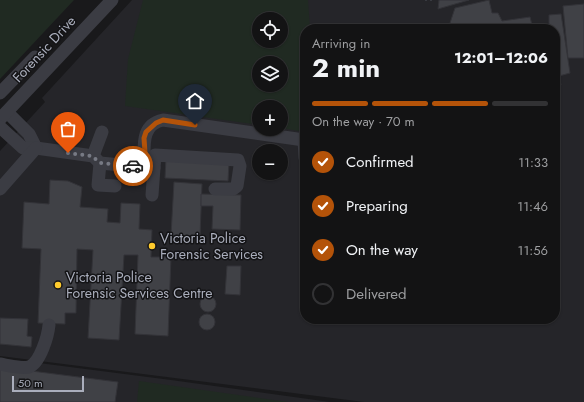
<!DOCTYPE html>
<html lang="en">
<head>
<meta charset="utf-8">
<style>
  :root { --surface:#131314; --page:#202022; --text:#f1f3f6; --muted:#9d9ea0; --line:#323234; --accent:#b45309 }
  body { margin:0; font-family:Jost,sans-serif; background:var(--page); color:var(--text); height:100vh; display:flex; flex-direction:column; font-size:15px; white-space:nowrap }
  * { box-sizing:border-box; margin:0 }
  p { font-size:13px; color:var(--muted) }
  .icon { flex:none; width:22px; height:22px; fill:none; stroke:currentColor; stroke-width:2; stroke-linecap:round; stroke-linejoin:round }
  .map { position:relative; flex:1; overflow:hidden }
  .drawer { position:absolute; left:300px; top:24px; width:260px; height:300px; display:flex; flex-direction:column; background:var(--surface); border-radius:16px; box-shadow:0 1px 3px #0004,0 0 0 1px var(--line) }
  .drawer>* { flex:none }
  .controls { position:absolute; left:252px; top:12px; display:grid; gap:8px }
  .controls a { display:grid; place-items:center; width:36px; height:36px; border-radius:50%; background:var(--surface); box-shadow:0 1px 3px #0004,0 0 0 1px var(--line); font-size:20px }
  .scale { position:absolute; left:12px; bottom:10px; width:72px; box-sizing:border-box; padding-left:4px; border:2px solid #aaaebc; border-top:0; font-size:11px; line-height:14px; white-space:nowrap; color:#aaaebc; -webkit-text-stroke:3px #141416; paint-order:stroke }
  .pin { position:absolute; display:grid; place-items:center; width:34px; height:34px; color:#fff; margin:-41px -17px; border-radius:50% 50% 50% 0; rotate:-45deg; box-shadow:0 0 4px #0007 }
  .pin .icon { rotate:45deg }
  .courier { position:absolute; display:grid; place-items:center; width:40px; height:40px; margin:-20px; border:3px solid #b45309; border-radius:50%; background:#fff; color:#222; box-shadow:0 1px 5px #0007 }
  .summary em { font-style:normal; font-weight:700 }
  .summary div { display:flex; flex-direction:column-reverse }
  .summary { display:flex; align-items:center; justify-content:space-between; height:68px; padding:0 12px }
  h1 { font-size:26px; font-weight:700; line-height:30px }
  .bar { display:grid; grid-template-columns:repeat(4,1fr); gap:6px 4px; align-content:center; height:48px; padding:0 12px }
  .bar i { height:5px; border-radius:3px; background:var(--line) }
  .bar .selected { background:var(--accent) }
  .bar p { grid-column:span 4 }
  ol { padding:0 12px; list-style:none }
  li { display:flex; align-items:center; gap:12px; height:44px }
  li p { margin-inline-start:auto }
  li .icon { padding:4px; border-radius:50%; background:var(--accent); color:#fff; stroke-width:4 }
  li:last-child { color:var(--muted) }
  li i { width:22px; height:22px; border:2px solid var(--line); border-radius:50% }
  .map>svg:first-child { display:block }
</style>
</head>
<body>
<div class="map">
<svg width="584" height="402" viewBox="0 0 584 402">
  <rect width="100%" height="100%" fill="#19191b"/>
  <!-- built -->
  <g fill="#252529" fill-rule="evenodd">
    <path d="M132 0H584V402H364L0 356V151L45 102 42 98ZM259 19H281V41H259ZM305 29H555V319H305ZM259 63H281V85H259ZM259 107H281V129H259ZM259 151H281V173H259Z"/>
    <polygon points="0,358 171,380 330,402 0,402"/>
  </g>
  <!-- green -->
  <g fill="#202a22" fill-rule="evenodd">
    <polygon points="0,0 74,0 0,79"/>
    <path d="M143 0H308L310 29H305V132L281 128V107H259V125L125 106 128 59ZM259 19H281V41H259ZM259 63H281V85H259Z"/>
    <polygon points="139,381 288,402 137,402"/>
  </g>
  <!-- building -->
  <g fill="#404146" stroke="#333338">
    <polygon points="439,0 469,0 438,9"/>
    <polygon points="489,0 492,13 498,13 502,21 530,17 533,29 448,29 455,8"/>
    <polygon points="584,4 584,58 568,58 563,6"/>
    <polygon points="561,14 570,73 559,76 561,85 555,86 555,29 549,29 549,15"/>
    <polygon points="166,158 229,163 228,181 165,178"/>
    <polygon points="50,180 68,181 82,187 80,207 108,209 107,222 120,223 121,203 140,204 139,229 152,230 151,257 171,257 168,336 135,334 138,255 124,255 119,340 88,338 93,250 77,249 76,313 65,313 65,324 38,323 41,249 22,248 24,202 49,204"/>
    <polygon points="174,182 202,184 200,236 171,235"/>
    <polygon points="201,194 241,195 240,230 212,229 213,206 201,206"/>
    <polygon points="227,266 241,266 240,295 225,294"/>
    <circle cx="208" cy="304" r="8"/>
    <circle cx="207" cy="322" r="8"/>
    <polygon points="0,318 28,319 27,336 32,337 31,347 0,344"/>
    <polygon points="0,367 118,382 115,402 0,402"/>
  </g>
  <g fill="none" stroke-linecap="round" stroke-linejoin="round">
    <!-- path -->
    <polyline stroke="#3f4148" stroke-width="1.5" stroke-dasharray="2 3" stroke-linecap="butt" points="425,0 435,0"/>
    <!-- minor -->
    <g stroke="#3b3c43" stroke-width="13">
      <polyline points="0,93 35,57"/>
      <polyline points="7,112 29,134 36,148"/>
      <polyline points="0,119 112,0"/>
      <polyline points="0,127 23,148 36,148 93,156 100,163 154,168 155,155 238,160 240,166 237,186 233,189 215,189"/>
      <polyline points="93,156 102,132"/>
      <polyline points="100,163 98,185 115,186"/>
      <path d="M144 167C145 149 139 125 163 120L304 140 305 158"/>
      <polyline points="0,189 36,148"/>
      <polyline points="152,195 154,168"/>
      <path d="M0 364C6 365 23 369 29 367 40 363 48 336 49 325"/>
    </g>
  </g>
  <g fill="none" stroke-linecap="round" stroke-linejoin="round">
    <!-- done -->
    <polyline stroke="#777a84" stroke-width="4" stroke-dasharray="0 7.2" points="68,153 92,156 100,163 133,166"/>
    <!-- route -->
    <polyline stroke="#b45309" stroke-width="5" points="133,166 144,167 145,153 144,138 146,132 156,123 163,120 195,125"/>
  </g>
  <!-- markers -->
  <g fill="#ffcb2d" stroke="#141416" stroke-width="1.5">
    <circle cx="152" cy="246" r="4"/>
    <circle cx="58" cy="285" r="4"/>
  </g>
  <g text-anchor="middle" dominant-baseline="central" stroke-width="3" stroke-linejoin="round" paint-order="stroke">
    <!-- street labels -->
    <g font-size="14" fill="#aaaebc" stroke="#141416">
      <text transform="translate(44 49) rotate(-47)">Forensic Drive</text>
    </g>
    <!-- poi labels -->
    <g font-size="14" fill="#aaaebc" stroke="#141416" text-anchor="start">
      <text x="160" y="238">Victoria Police<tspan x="160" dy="16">Forensic Services</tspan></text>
      <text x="66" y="277">Victoria Police<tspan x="66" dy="16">Forensic Services Centre</tspan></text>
    </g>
  </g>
</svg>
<div class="controls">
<a><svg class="icon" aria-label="locate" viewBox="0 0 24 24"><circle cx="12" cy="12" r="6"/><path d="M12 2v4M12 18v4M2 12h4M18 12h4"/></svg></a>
<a><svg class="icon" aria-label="layers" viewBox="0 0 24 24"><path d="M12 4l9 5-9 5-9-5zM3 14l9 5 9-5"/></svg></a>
<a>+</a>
<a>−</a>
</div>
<div class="scale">50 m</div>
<div class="pin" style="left:68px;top:153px;background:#ea580c"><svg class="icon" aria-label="bag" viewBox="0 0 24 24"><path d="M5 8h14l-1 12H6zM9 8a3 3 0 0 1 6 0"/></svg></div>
<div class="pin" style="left:195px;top:125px;background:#1f2937"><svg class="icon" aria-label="home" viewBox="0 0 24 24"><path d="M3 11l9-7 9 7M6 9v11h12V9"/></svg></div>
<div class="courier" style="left:133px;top:166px"><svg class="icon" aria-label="car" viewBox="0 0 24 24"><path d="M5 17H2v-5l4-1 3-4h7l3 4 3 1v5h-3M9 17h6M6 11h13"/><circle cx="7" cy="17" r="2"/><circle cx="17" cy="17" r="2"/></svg></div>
<section class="drawer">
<div class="summary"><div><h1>2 min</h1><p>Arriving in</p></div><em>12:01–12:06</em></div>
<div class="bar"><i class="selected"></i><i class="selected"></i><i class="selected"></i><i></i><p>On the way · 70 m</p></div>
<ol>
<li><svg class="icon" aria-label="check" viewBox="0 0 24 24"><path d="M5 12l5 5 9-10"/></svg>Confirmed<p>11:33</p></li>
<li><svg class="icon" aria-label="check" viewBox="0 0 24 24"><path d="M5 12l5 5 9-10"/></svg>Preparing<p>11:46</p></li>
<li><svg class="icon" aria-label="check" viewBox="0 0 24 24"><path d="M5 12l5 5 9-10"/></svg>On the way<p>11:56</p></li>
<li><i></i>Delivered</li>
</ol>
</section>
</div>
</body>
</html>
